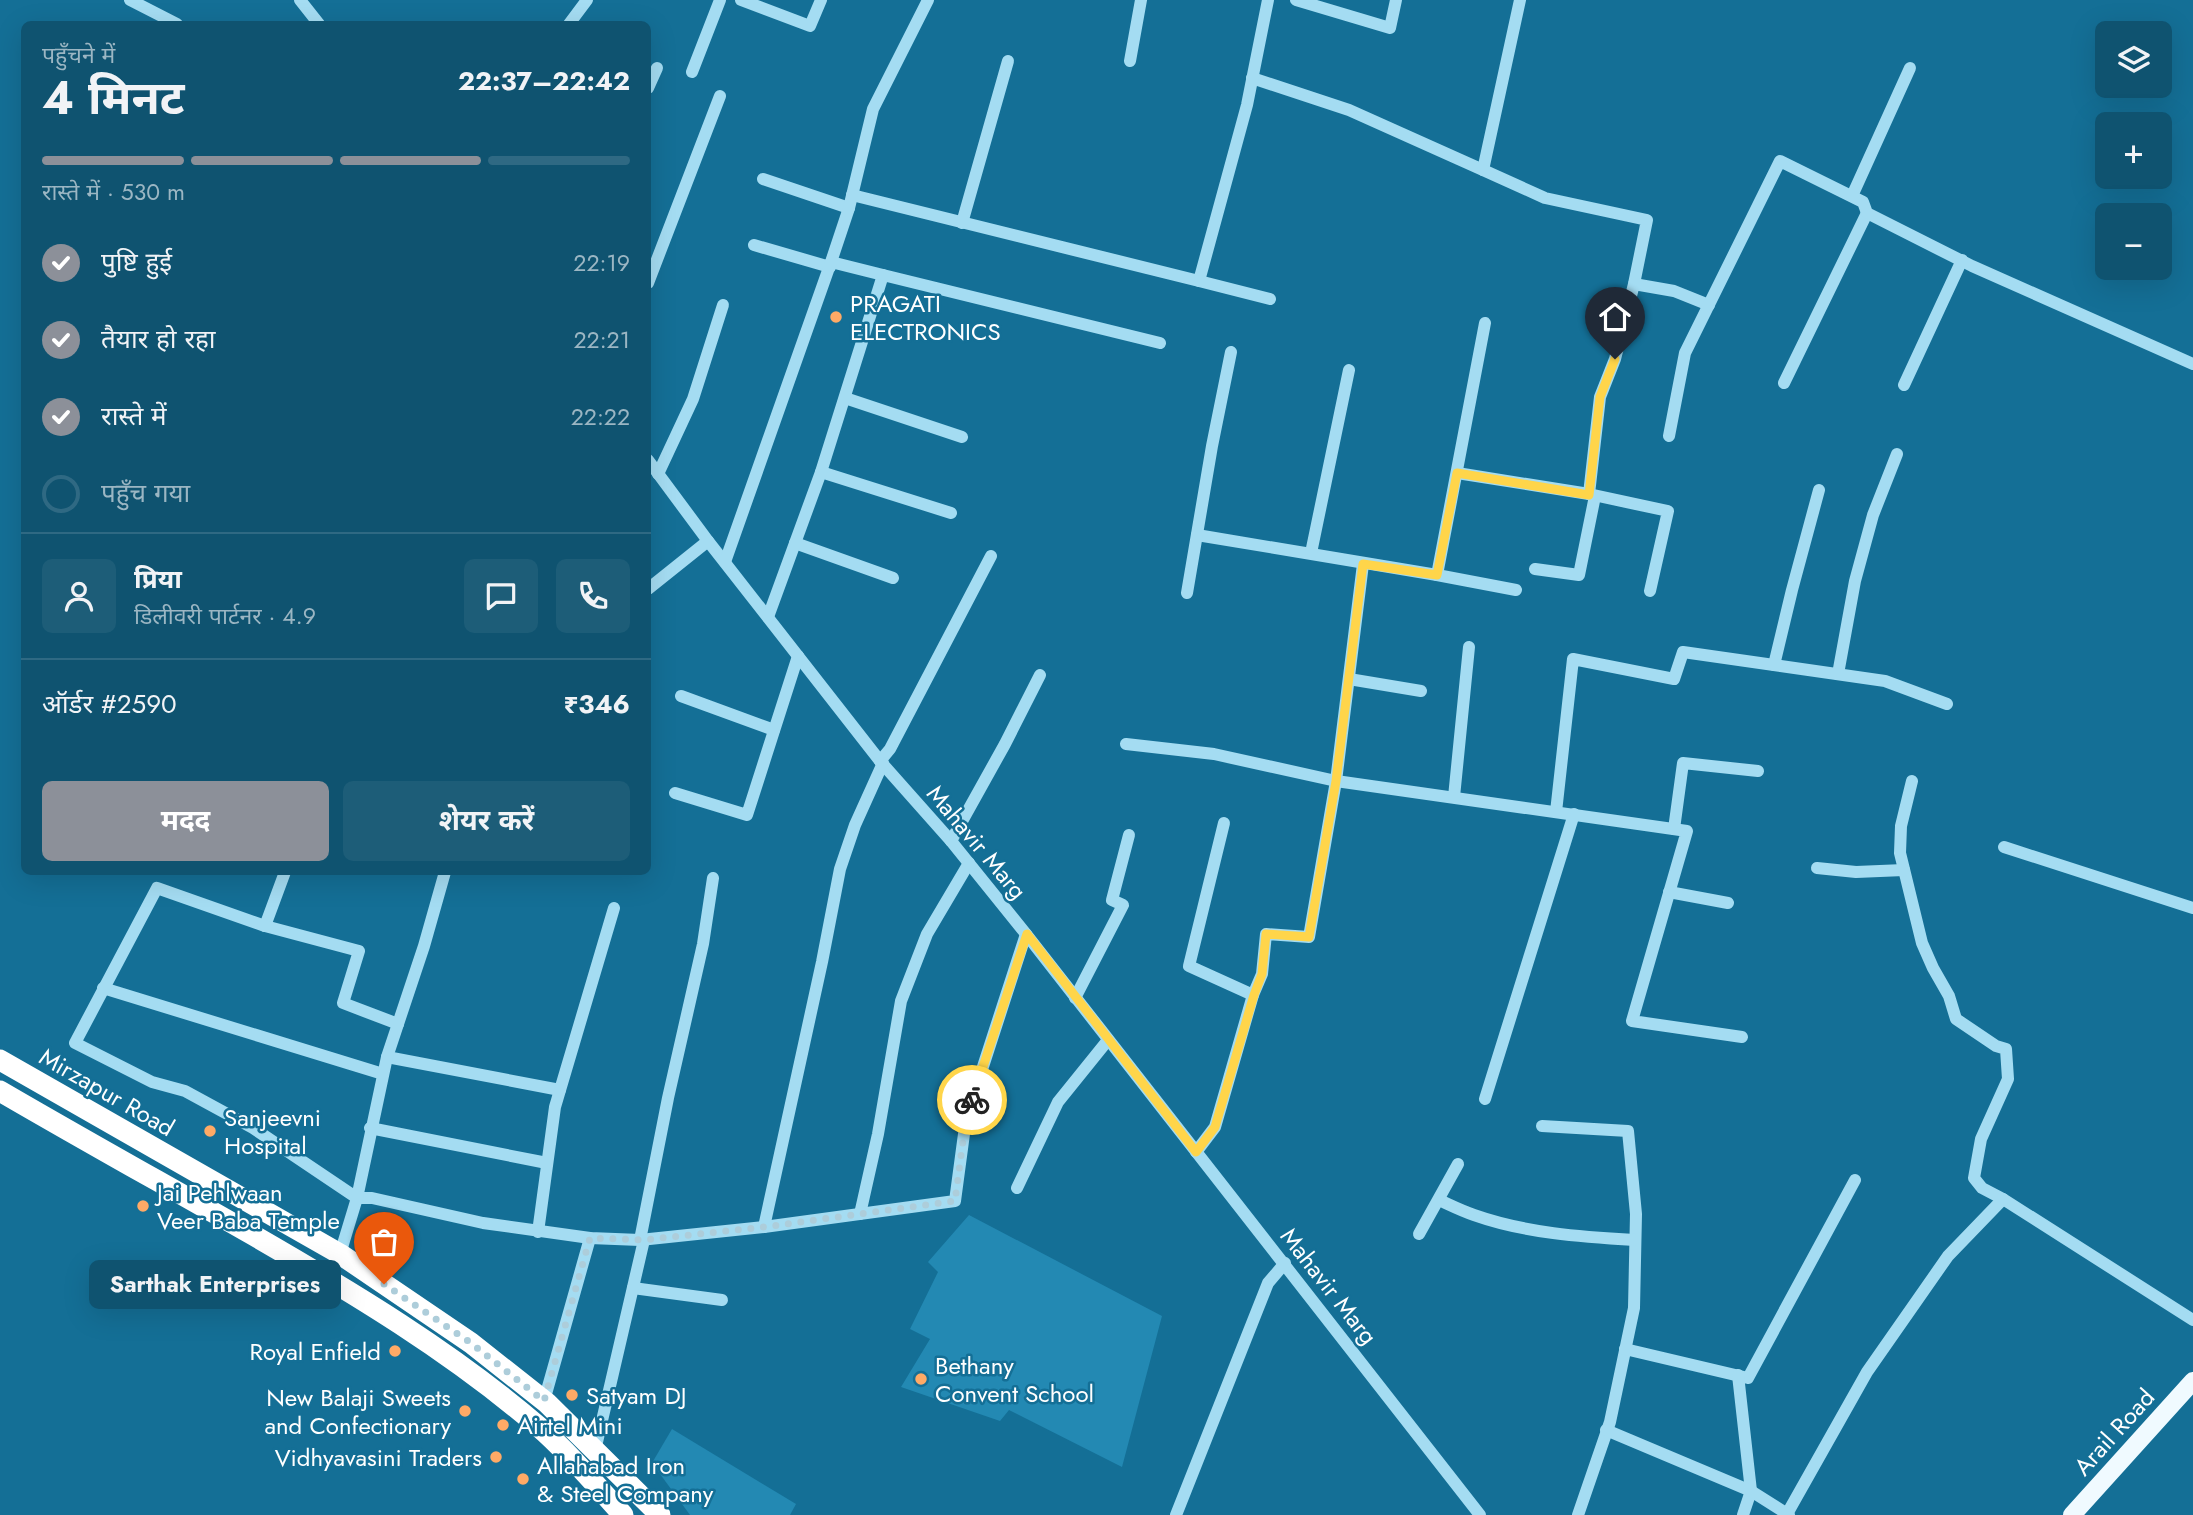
<!DOCTYPE html>
<html lang="hi">
<head>
<meta charset="utf-8">
<style>
  :root { --surface:#0f5370; --page:#1d5d78; --text:#f1f3f6; --muted:#9bb6c3; --line:#2f6983; --accent:#8c9099 }
  body { margin:0; font-family:Jost,"Noto Sans Devanagari",sans-serif; background:var(--page); color:var(--text); height:100vh; display:flex; flex-direction:column; font-size:26px; white-space:nowrap }
  * { box-sizing:border-box; margin:0 }
  p { font-size:23px; color:var(--muted) }
  .icon { flex:none; width:38px; height:38px; fill:none; stroke:currentColor; stroke-width:2; stroke-linecap:round; stroke-linejoin:round }
  .map { position:relative; flex:1; overflow:hidden }
  .sheet { position:absolute; left:21px; top:21px; width:630px; height:854px; display:flex; flex-direction:column; background:var(--surface); border-radius:10px; box-shadow:0 7px 28px #0002 }
  .sheet>* { flex:none }
  .buttons { position:absolute; left:2095px; top:21px; display:grid; gap:14px }
  .buttons a { display:grid; place-items:center; width:77px; height:77px; border-radius:10px; background:var(--surface); box-shadow:0 7px 28px #0002; font-size:35px }
  .pin { position:absolute; display:grid; place-items:center; width:60px; height:60px; color:#fff; margin:-72px -30px; border-radius:50% 50% 50% 0; rotate:-45deg; box-shadow:0 0 7px #0007 }
  .pin .icon { rotate:45deg }
  .courier { position:absolute; display:grid; place-items:center; width:70px; height:70px; margin:-35px; border:5px solid #ffd54a; border-radius:50%; background:#fff; color:#222; box-shadow:0 2px 9px #0007 }
  .bubble { position:absolute; height:49px; border-radius:10px; background:var(--surface); box-shadow:0 7px 28px #0002; font-size:23px; font-weight:700; line-height:49px; text-align:center }
  .head em { font-style:normal; font-weight:700 }
  .head div { display:flex; flex-direction:column-reverse }
  .head { display:flex; align-items:center; justify-content:space-between; height:119px; padding:0 21px }
  h1 { font-size:46px; font-weight:700; line-height:52px }
  .bar { display:grid; grid-template-columns:repeat(4,1fr); gap:10px 7px; align-content:center; height:84px; padding:0 21px }
  .bar i { height:9px; border-radius:5px; background:var(--line) }
  .bar .on { background:var(--accent) }
  .bar p { grid-column:span 4 }
  .line { display:flex; align-items:center; gap:18px; padding:0 21px; border-top:2px solid var(--line) }
  .line div { flex:1 }
  .round { display:grid; place-items:center; flex:none; width:74px; height:74px; border-radius:10px; background:var(--page) }
  ol { padding:0 21px; list-style:none }
  li { display:flex; align-items:center; gap:21px; height:77px }
  li p { margin-inline-start:auto }
  li .icon { padding:7px; border-radius:50%; background:var(--accent); color:#fff; stroke-width:4 }
  li:last-child { color:var(--muted) }
  li i { width:38px; height:38px; border:4px solid var(--line); border-radius:50% }
  .primary-button { display:flex; gap:14px; margin-top:auto; padding:14px 21px }
  .primary-button a { flex:1; height:80px; border-radius:10px; background:var(--accent); color:#fff; font-size:28px; font-weight:700; line-height:80px; text-align:center }
  .primary-button a+a { background:var(--page); color:var(--text) }
  .map>svg:first-child { display:block }
</style>
</head>
<body>
<div class="map">
<svg width="2193" height="1515" viewBox="0 0 2193 1515">
  <rect width="100%" height="100%" fill="#146f96"/>
  <!-- green -->
  <g fill="#2389b3">
    <polygon points="969,1215 1162,1316 1122,1467 1009,1410 1000,1421 901,1387 930,1339 910,1329 938,1272 928,1262"/>
    <polygon points="672,1429 796,1504 790,1515 690,1515 652,1463"/>
  </g>
  <g fill="none" stroke-linecap="round" stroke-linejoin="round">
    <!-- minor -->
    <g stroke="#a4dcf2" stroke-width="12">
      <polyline points="130,0 177,24"/>
      <polyline points="300,0 319,24"/>
      <polyline points="741,0 810,26 821,0"/>
      <polyline points="1296,0 1390,28 1396,0"/>
      <polyline points="569,24 587,0"/>
      <polyline points="1130,61 1141,0"/>
      <polyline points="692,72 720,0"/>
      <polyline points="1252,78 1349,110 1483,170 1520,0"/>
      <polyline points="648,88 657,68"/>
      <polyline points="1483,170 1545,198 1647,220 1634,284 1615,359 1600,397 1589,494"/>
      <polyline points="763,179 849,208"/>
      <polyline points="852,195 1199,281 1247,105 1268,0"/>
      <polyline points="1852,196 1910,68"/>
      <polyline points="962,223 1008,61"/>
      <polyline points="754,245 830,267"/>
      <polyline points="831,262 883,275"/>
      <polyline points="1199,281 1270,299"/>
      <polyline points="648,283 720,96"/>
      <polyline points="1634,284 1674,291 1709,305"/>
      <polyline points="1784,383 1867,213"/>
      <polyline points="1904,385 1962,260"/>
      <polyline points="845,398 962,437"/>
      <polyline points="1669,436 1685,353 1780,161 1863,202 1867,213 1972,266 2193,364"/>
      <polyline points="648,460 708,541 880,761 951,841 1026,934 1480,1515"/>
      <polyline points="821,472 951,513"/>
      <polyline points="1457,473 1589,494 1668,511 1650,591"/>
      <polyline points="658,474 693,399 723,305"/>
      <polyline points="1197,535 1437,575 1485,323"/>
      <polyline points="795,543 893,578"/>
      <polyline points="1311,553 1349,370"/>
      <polyline points="725,562 831,262 849,208 873,109 928,0"/>
      <polyline points="1535,569 1579,575 1595,496"/>
      <polyline points="1437,575 1516,590"/>
      <polyline points="648,589 708,541"/>
      <polyline points="1187,593 1212,446 1231,352"/>
      <polyline points="768,617 821,472 883,275 1160,343"/>
      <polyline points="1774,665 1792,590 1819,490"/>
      <polyline points="1838,674 1855,581 1873,515 1897,454"/>
      <polyline points="1349,679 1421,691"/>
      <polyline points="681,696 774,730"/>
      <polyline points="1126,744 1214,754 1336,781 1687,831 1632,1021 1742,1037"/>
      <polyline points="880,761 890,749 991,556"/>
      <polyline points="1912,781 1901,826 1900,853 1922,943 1933,968 1949,996 1956,1019 1996,1046 2006,1049 2008,1079 1981,1139 1974,1178 1982,1188 2003,1199 2193,1320"/>
      <polyline points="675,793 747,815 798,656"/>
      <polyline points="1454,797 1469,647"/>
      <polyline points="1556,812 1573,659 1674,679 1683,652 1885,681 1947,704"/>
      <polyline points="1224,823 1189,966 1253,995"/>
      <polyline points="1674,829 1683,763 1758,771"/>
      <polyline points="951,841 1005,744 1040,675"/>
      <polyline points="2004,847 2193,908"/>
      <polyline points="1817,868 1856,872 1904,870"/>
      <polyline points="1669,892 1728,903"/>
      <polyline points="265,926 285,872"/>
      <polyline points="103,988 383,1074"/>
      <polyline points="1075,998 1123,905 1112,900 1129,835"/>
      <polyline points="398,1024 343,1003 359,951 265,926 157,888 75,1043 152,1082 185,1091 253,1128 357,1198 372,1198 483,1223 590,1238 640,1240 764,1227 955,1201 966,1119 1026,934"/>
      <polyline points="387,1057 560,1090"/>
      <polyline points="1485,1099 1574,814"/>
      <polyline points="1542,1126 1628,1131 1636,1214 1634,1308 1610,1422 1578,1515"/>
      <polyline points="370,1128 547,1163"/>
      <polyline points="1196,1152 1215,1127 1253,995 1262,974 1266,934 1309,937 1336,781 1363,564"/>
      <polyline points="1017,1188 1058,1102 1108,1040"/>
      <path d="M1439 1200C1450 1205 1462 1211 1474 1215 1525 1233 1581 1237 1635 1240"/>
      <polyline points="860,1214 878,1134 901,1001 927,934 969,863"/>
      <polyline points="764,1227 822,962 840,869 855,825 883,763"/>
      <polyline points="538,1232 555,1107 614,908"/>
      <polyline points="1419,1234 1458,1164"/>
      <polyline points="640,1240 668,1098 703,944 713,878"/>
      <polyline points="340,1254 357,1198 387,1057 424,946 445,872"/>
      <polyline points="633,1288 722,1300"/>
      <polyline points="1625,1349 1748,1378 1855,1180"/>
      <polyline points="1738,1375 1751,1491 1743,1515"/>
      <polyline points="544,1401 590,1238"/>
      <polyline points="1606,1430 1751,1491 1789,1515"/>
      <polyline points="594,1455 644,1240"/>
      <polyline points="1787,1514 1867,1372 1948,1256 2003,1199"/>
      <polyline points="1176,1515 1268,1283 1285,1263"/>
    </g>
    <!-- major -->
    <polyline stroke="#f0faff" stroke-width="18" points="2072,1515 2193,1381"/>
    <!-- highway -->
    <g stroke="#fff" stroke-width="21">
      <polyline points="0,1060 340,1254 471,1343 547,1403 660,1515"/>
      <path d="M0 1091C84 1140 169 1187 253 1235 352 1292 452 1352 539 1427 569 1453 596 1485 623 1515"/>
    </g>
  </g>
  <g fill="none" stroke-linecap="round" stroke-linejoin="round">
    <!-- done -->
    <polyline stroke="#adcdda" stroke-width="7" stroke-dasharray="0 12.6" points="384,1284 471,1343 544,1401 590,1238 643,1240 764,1227 955,1201 966,1118 972,1100"/>
    <!-- route -->
    <polyline stroke="#ffd54a" stroke-width="9" points="972,1100 1027,934 1196,1152 1215,1127 1254,995 1262,974 1266,934 1309,937 1336,781 1363,564 1437,575 1457,473 1589,495 1600,397 1615,359"/>
  </g>
  <!-- markers -->
  <g fill="#fa6" stroke="#146f96" stroke-width="2.5">
    <circle cx="836" cy="317" r="7"/>
    <circle cx="210" cy="1131" r="7"/>
    <circle cx="143" cy="1206" r="7"/>
    <circle cx="395" cy="1351" r="7"/>
    <circle cx="921" cy="1379" r="7"/>
    <circle cx="572" cy="1395" r="7"/>
    <circle cx="465" cy="1411" r="7"/>
    <circle cx="503" cy="1425" r="7"/>
    <circle cx="496" cy="1457" r="7"/>
    <circle cx="523" cy="1479" r="7"/>
  </g>
  <g text-anchor="middle" dominant-baseline="central" stroke-width="5" stroke-linejoin="round" paint-order="stroke">
    <!-- poi labels -->
    <g font-size="24" fill="#fff" stroke="#146f96" text-anchor="start">
      <text x="850" y="303">PRAGATI<tspan x="850" dy="28">ELECTRONICS</tspan></text>
      <text x="224" y="1117">Sanjeevni<tspan x="224" dy="28">Hospital</tspan></text>
      <text x="157" y="1192">Jai Pehlwaan<tspan x="157" dy="28">Veer Baba Temple</tspan></text>
      <text x="381" y="1351" text-anchor="end">Royal Enfield</text>
      <text x="935" y="1365">Bethany<tspan x="935" dy="28">Convent School</tspan></text>
      <text x="586" y="1395">Satyam DJ</text>
      <text x="451" y="1397" text-anchor="end">New Balaji Sweets<tspan x="451" dy="28">and Confectionary</tspan></text>
      <text x="517" y="1425">Airtel Mini</text>
      <text x="482" y="1457" text-anchor="end">Vidhyavasini Traders</text>
      <text x="537" y="1465">Allahabad Iron<tspan x="537" dy="28">&amp; Steel Company</tspan></text>
    </g>
    <!-- street labels -->
    <g font-size="24" fill="#fff" stroke="#146f96">
      <text transform="translate(977 842) rotate(50)">Mahavir Marg</text>
      <text transform="translate(107 1092) rotate(30)">Mirzapur Road</text>
      <text transform="translate(1329 1286) rotate(52)">Mahavir Marg</text>
      <text transform="translate(2114 1432) rotate(-48)">Arail Road</text>
    </g>
  </g>
</svg>
<div class="buttons">
<a><svg class="icon" aria-label="layers" viewBox="0 0 24 24"><path d="M12 4l9 5-9 5-9-5zM3 14l9 5 9-5"/></svg></a>
<a>+</a>
<a>−</a>
</div>
<div class="pin" style="left:384px;top:1284px;background:#ea580c"><svg class="icon" aria-label="bag" viewBox="0 0 24 24"><path d="M5 8h14l-1 12H6zM9 8a3 3 0 0 1 6 0"/></svg></div>
<div class="pin" style="left:1615px;top:359px;background:#1f2937"><svg class="icon" aria-label="home" viewBox="0 0 24 24"><path d="M3 11l9-7 9 7M6 9v11h12V9"/></svg></div>
<div class="courier" style="left:972px;top:1100px"><svg class="icon" aria-label="bike" viewBox="0 0 24 24"><circle cx="6" cy="16" r="4"/><circle cx="18" cy="16" r="4"/><path d="M6 16l4-8h5l3 8M10 8l3 8H6M13 5h3"/></svg></div>
<div class="bubble" style="left:89px;top:1260px;width:252px">Sarthak Enterprises</div>
<section class="sheet">
<div class="head"><div><h1>4 मिनट</h1><p>पहुँचने में</p></div><em>22:37–22:42</em></div>
<div class="bar"><i class="on"></i><i class="on"></i><i class="on"></i><i></i><p>रास्ते में · 530 m</p></div>
<ol>
<li><svg class="icon" aria-label="check" viewBox="0 0 24 24"><path d="M5 12l5 5 9-10"/></svg>पुष्टि हुई<p>22:19</p></li>
<li><svg class="icon" aria-label="check" viewBox="0 0 24 24"><path d="M5 12l5 5 9-10"/></svg>तैयार हो रहा<p>22:21</p></li>
<li><svg class="icon" aria-label="check" viewBox="0 0 24 24"><path d="M5 12l5 5 9-10"/></svg>रास्ते में<p>22:22</p></li>
<li><i></i>पहुँच गया</li>
</ol>
<div class="line" style="height:126px"><a class="round"><svg class="icon" aria-label="person" viewBox="0 0 24 24"><circle cx="12" cy="8" r="4"/><path d="M4 21q1-7 8-7t8 7"/></svg></a><div><b>प्रिया</b><p>डिलीवरी पार्टनर · 4.9</p></div><a class="round"><svg class="icon" aria-label="chat" viewBox="0 0 24 24"><path d="M4 5h16v11H9l-5 4z"/></svg></a><a class="round"><svg class="icon" aria-label="phone" viewBox="0 0 24 24"><path d="M5 4h4l2 5-3 2q2 4 5 5l2-3 5 2v4C11 20 4 13 5 4z"/></svg></a></div>
<div class="line" style="height:91px"><div>ऑर्डर #2590</div><b>₹346</b></div>
<div class="primary-button"><a>मदद</a><a>शेयर करें</a></div>
</section>
</div>
</body>
</html>
